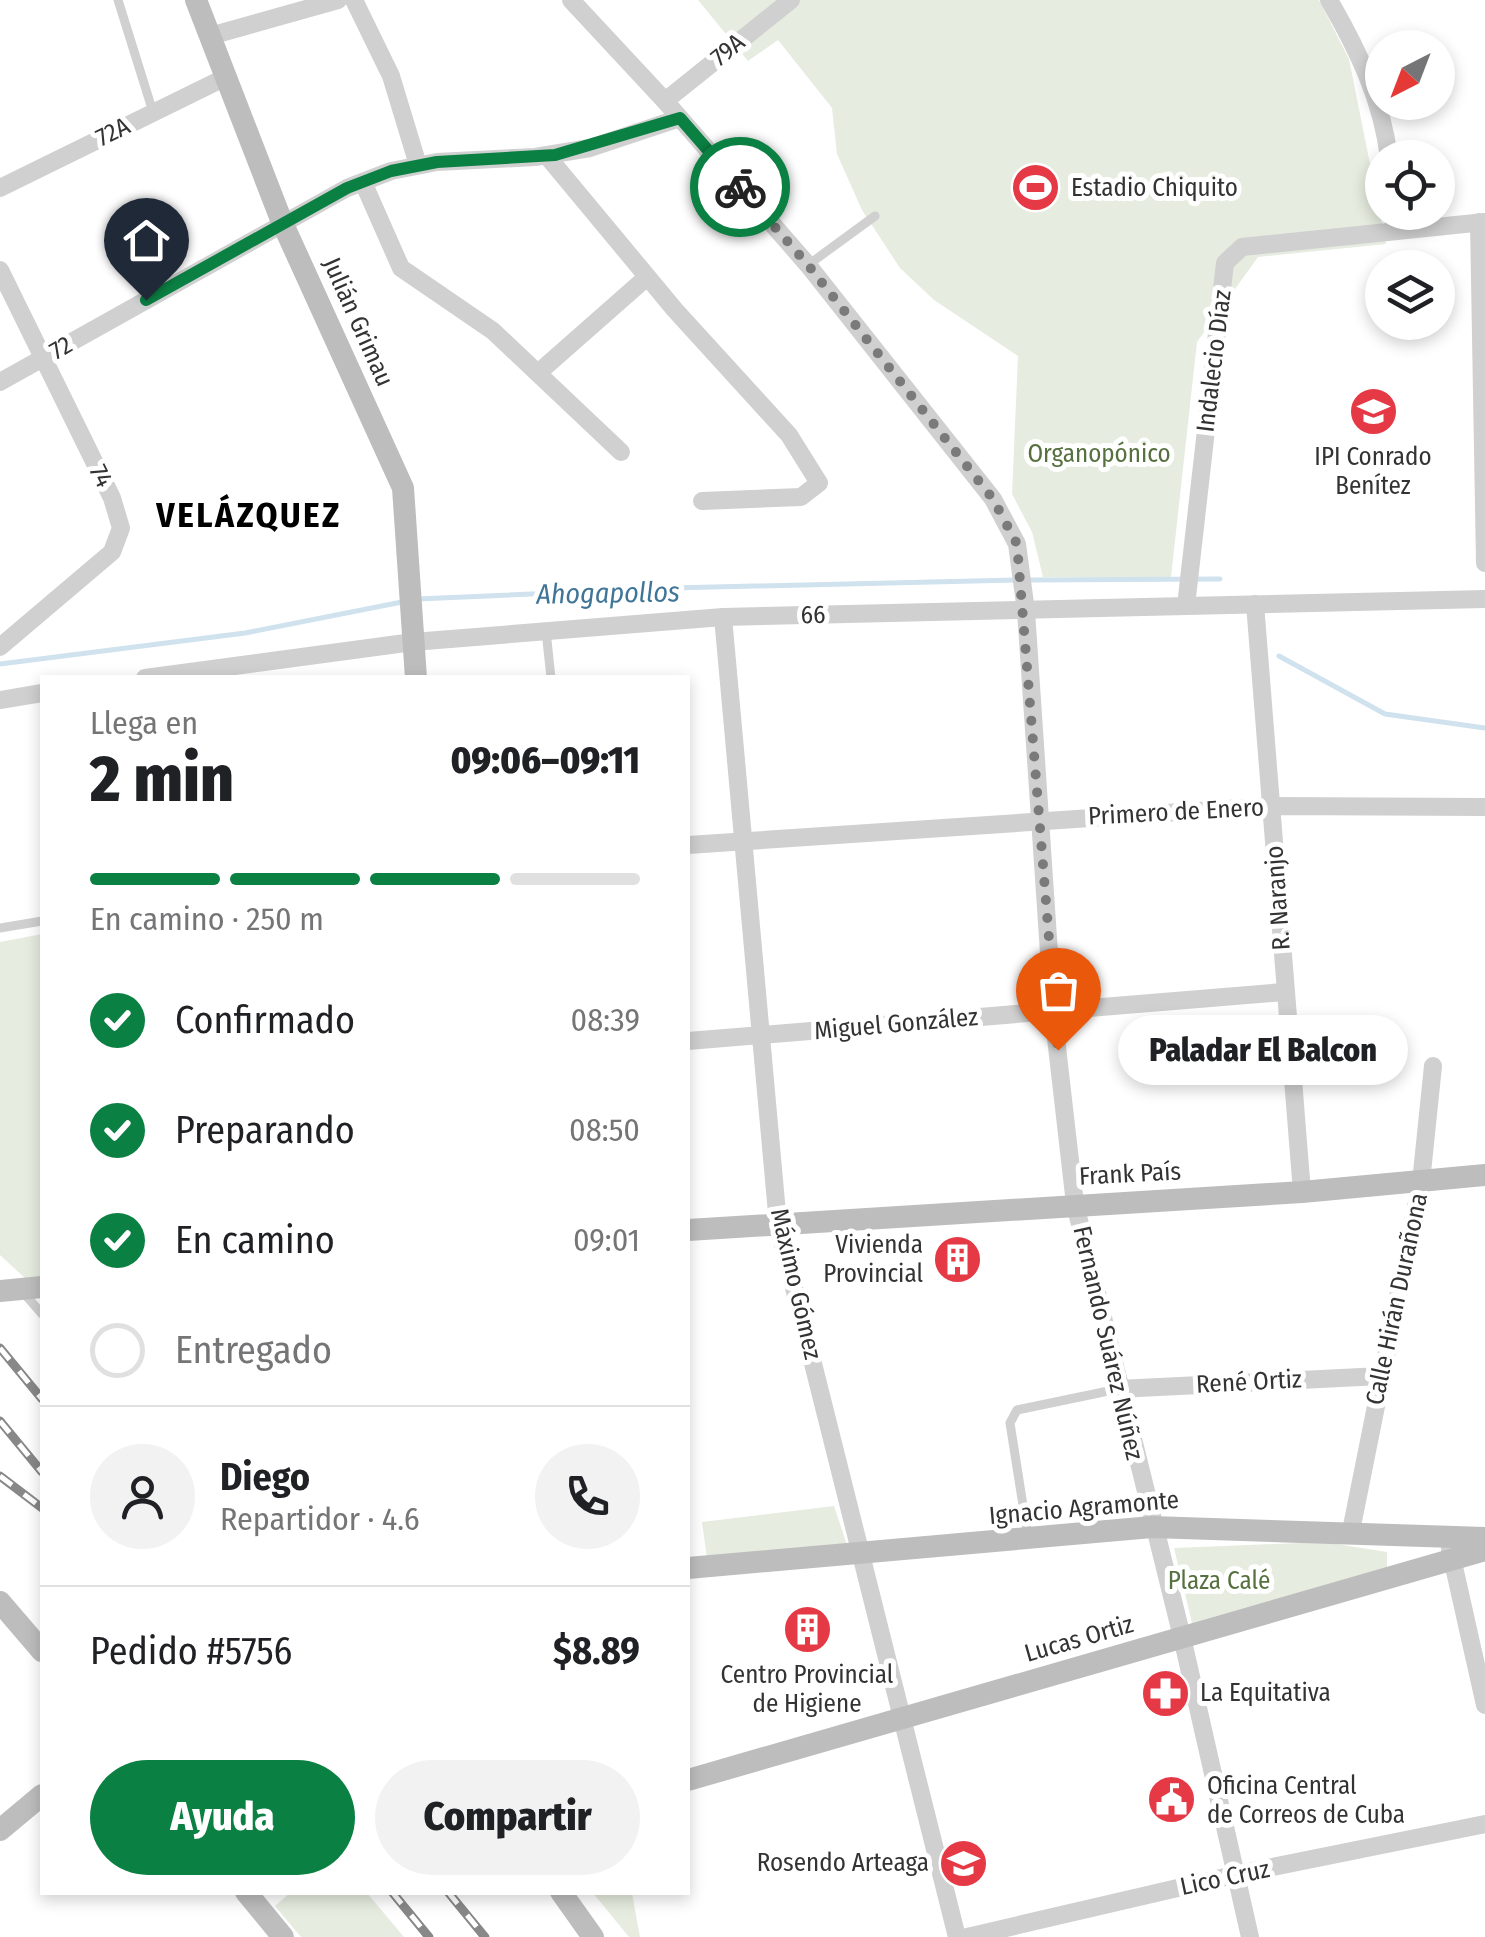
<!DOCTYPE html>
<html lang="es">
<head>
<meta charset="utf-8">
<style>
  :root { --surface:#fff; --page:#f2f2f2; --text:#202124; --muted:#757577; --line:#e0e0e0; --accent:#0b8043 }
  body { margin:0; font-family:"Fira Sans Condensed",sans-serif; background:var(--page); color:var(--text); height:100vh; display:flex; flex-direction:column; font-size:38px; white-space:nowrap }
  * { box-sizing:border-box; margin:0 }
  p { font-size:32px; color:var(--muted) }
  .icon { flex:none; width:55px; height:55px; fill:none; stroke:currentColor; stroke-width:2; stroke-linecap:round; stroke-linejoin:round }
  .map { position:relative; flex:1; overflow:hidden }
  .details { position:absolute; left:40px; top:675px; width:650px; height:1220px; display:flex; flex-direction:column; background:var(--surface); border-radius:0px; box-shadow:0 5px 15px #0003 }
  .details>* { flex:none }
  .needle { width:65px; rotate:222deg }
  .tools { position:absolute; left:1365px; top:30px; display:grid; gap:20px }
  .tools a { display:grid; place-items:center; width:90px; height:90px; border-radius:50%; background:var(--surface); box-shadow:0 5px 15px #0003; font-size:50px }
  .pin { position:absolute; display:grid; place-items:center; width:85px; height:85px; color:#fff; margin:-102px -42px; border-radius:50% 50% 50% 0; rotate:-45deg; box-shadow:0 0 10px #0007 }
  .pin .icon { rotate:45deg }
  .courier { position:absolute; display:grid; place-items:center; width:100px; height:100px; margin:-50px; border:8px solid #0b8043; border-radius:50%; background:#fff; color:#222; box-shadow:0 2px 12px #0007 }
  .bubble { position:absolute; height:70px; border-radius:35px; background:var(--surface); box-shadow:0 5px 15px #0003; font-size:32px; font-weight:800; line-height:70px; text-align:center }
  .summary em { font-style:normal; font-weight:800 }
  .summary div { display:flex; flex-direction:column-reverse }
  .summary { display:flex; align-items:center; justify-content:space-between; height:170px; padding:0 50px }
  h1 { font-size:65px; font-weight:800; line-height:75px }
  .bar { display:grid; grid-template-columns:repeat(4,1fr); gap:15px 10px; align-content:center; height:120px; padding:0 50px }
  .bar i { height:12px; border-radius:8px; background:var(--line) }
  .bar .current { background:var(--accent) }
  .bar p { grid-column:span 4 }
  .line { display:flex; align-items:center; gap:25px; padding:0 50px; border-top:2px solid var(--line) }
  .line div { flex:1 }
  .round { display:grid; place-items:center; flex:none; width:105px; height:105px; border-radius:52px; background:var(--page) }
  ol { padding:0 50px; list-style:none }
  li { display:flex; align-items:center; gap:30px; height:110px }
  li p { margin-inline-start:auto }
  li .icon { padding:10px; border-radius:50%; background:var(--accent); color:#fff; stroke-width:4 }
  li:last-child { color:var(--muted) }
  li i { width:55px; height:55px; border:5px solid var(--line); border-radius:50% }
  .action { display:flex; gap:20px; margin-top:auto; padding:20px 50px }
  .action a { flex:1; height:115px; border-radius:60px; background:var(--accent); color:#fff; font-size:40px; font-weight:800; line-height:115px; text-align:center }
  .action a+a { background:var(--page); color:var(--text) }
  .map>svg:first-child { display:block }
</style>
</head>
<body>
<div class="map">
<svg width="1485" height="1937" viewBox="0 0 1485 1937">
  <rect width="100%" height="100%" fill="#fff"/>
  <!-- green -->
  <g fill="#e6ecdf">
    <polygon points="698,0 1319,0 1349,59 1386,244 1258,257 1197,342 1171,577 1043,577 1032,532 1012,494 1018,356 934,300 900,268 862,210 837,154 832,108 778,40 748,61"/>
    <polygon points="42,934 42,1279 27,1280 0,1255 0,942"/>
    <polygon points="834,1506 847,1545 707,1558 702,1522"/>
    <polygon points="1324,1542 1387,1552 1387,1567 1192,1623 1174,1548"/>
    <polygon points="290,1893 367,1893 404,1937 301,1937 275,1906"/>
    <polygon points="593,1893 632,1893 640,1937 629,1937"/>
  </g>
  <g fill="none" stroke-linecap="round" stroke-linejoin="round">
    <!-- stream -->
    <g stroke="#cfe2ee" stroke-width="5">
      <polyline points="1027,580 1220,579"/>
      <polyline points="418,599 672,588 1016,580"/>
      <polyline points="1279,656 1385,714 1485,728"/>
      <polyline points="0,664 245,633 402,602"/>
    </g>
    <!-- lane -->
    <g stroke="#d0d0d0" stroke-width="9">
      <polyline points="118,0 153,112"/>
      <polyline points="808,265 875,216"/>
      <polyline points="546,631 551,678"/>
      <polyline points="0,928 42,921"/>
      <polyline points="22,1291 42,1314"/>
      <polyline points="1028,1537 1010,1423 1017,1410 1118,1389"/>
    </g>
    <!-- street -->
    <g stroke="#d0d0d0" stroke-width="18">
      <polyline points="354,0 391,76 418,165"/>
      <polyline points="571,0 665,101 808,265 993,499 1017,544 1026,611 1053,1012 1075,1204 1182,1637 1250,1937"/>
      <path d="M1329 0C1358 50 1382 100 1389 158"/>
      <polyline points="210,36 338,0"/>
      <polyline points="665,101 791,0"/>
      <polyline points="547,156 675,310 789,435 819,483 801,497 702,501"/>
      <polyline points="363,182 401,268 493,331 621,452"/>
      <polyline points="0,188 226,77"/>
      <polyline points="1479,222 1485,563"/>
      <polyline points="0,270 112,498 121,528 112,552 0,647"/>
      <polyline points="538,373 647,277"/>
      <polyline points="0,382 347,188 391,171 437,162 535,157 590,148 680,118"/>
      <polyline points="1255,604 1302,1192"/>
      <polyline points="1186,606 1225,263 1242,247 1485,222"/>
      <polyline points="723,617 778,1224 957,1937"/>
      <polyline points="145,678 413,642 723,617 1485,599"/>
      <polyline points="0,700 42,693"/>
      <polyline points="688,845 1272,806 1485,807"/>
      <polyline points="688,1041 1284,992"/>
      <polyline points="1118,1389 1381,1376"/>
      <polyline points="1351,1531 1421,1182 1433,1066"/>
      <polyline points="1450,1549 1485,1705"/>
      <polyline points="967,1937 1238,1874 1485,1824"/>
    </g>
    <!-- secondary -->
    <g stroke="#bdbdbd" stroke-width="22">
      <polyline points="196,0 282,222 403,488 416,678"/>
      <polyline points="688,1230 1302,1192 1485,1175"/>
      <polyline points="0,1291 42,1287"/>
      <polyline points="688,1568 1152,1527 1485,1538"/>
      <polyline points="0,1602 42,1651"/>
      <polyline points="688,1780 1485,1550"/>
      <polyline points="0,1830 42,1795"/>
      <polyline points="246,1892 283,1937"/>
      <polyline points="561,1892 593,1937"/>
    </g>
    <defs>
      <g id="rail">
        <polyline points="0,1348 42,1399"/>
        <polyline points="0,1421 42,1472"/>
        <polyline points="0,1476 42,1508"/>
        <polyline points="392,1892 429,1937"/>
        <polyline points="448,1892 485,1937"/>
      </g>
    </defs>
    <!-- rail casing -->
    <use href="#rail" stroke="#888" stroke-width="9"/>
    <!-- rail -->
    <use href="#rail" stroke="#fff" stroke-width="5" stroke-dasharray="15" stroke-linecap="butt"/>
  </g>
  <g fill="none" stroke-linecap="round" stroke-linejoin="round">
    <!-- done -->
    <polyline stroke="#7a7a7a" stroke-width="10" stroke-dasharray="0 18" points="740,187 808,265 993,499 1017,544 1058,1050"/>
    <!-- route -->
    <polyline stroke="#0b8043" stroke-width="12" points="146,300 347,188 391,171 437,162 555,155 680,118 740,187"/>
  </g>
  <!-- icons -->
  <defs>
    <symbol id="stadium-disc" viewBox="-11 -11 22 22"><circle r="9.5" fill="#e63946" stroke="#fff"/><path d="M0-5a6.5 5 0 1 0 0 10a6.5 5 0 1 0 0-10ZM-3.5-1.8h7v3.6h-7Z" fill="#fff"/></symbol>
    <symbol id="school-disc" viewBox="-11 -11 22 22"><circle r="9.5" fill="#e63946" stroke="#fff"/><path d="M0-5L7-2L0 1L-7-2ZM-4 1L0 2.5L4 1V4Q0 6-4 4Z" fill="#fff"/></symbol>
    <symbol id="building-disc" viewBox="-11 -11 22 22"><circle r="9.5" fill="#e63946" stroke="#fff"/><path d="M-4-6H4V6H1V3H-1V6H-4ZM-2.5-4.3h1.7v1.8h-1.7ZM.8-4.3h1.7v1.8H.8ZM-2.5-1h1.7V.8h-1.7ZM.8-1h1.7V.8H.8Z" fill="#fff"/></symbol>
    <symbol id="pharmacy-disc" viewBox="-11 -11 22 22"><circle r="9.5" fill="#e63946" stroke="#fff"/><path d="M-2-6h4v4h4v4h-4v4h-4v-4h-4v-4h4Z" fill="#fff"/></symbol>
    <symbol id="civic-disc" viewBox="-11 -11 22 22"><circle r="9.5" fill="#e63946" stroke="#fff"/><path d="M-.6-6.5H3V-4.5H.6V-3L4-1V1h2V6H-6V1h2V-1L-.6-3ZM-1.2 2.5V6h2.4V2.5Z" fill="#fff"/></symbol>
  </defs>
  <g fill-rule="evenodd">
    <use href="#stadium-disc" x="1008" y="160" width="55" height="55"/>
    <use href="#school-disc" x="1346" y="384" width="55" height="55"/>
    <use href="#building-disc" x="930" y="1232" width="55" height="55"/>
    <use href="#building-disc" x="780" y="1602" width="55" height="55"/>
    <use href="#pharmacy-disc" x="1138" y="1666" width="55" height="55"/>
    <use href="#civic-disc" x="1144" y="1772" width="55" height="55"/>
    <use href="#school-disc" x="936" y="1836" width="55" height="55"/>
  </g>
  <g text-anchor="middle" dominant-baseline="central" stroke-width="10" stroke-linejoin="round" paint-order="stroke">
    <!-- street labels -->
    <g font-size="25" fill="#333" stroke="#fff">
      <text transform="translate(728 50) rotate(-39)">79A</text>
      <text transform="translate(113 132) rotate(-26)">72A</text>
      <text transform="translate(358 322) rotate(66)">Julián Grimau</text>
      <text transform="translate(61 348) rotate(-30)">72</text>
      <text transform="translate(1214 361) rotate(-83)">Indalecio Díaz</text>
      <text transform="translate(101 476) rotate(64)">74</text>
      <text transform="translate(813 615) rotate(-1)">66</text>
      <text transform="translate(1176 812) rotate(-3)">Primero de Enero</text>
      <text transform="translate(1278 898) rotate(-94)">R. Naranjo</text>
      <text transform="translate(896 1024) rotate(-5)">Miguel González</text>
      <text transform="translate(1130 1174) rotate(-3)">Frank País</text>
      <text transform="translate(796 1284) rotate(77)">Máximo Gómez</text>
      <text transform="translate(1397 1299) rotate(-78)">Calle Hirán Durañona</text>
      <text transform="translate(1108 1343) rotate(77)">Fernando Suárez Núñez</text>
      <text transform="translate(1249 1382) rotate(-3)">René Ortiz</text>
      <text transform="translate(1084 1508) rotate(-5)">Ignacio Agramonte</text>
      <text transform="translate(1079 1639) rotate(-16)">Lucas Ortiz</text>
      <text transform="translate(1225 1878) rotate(-12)">Lico Cruz</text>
    </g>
    <!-- poi labels -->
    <g font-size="25" fill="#333" stroke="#fff" text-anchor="start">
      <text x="1071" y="188">Estadio Chiquito</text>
      <text x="1373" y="457" text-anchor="middle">IPI Conrado<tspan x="1373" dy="29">Benítez</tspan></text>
      <text x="923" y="1245" text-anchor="end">Vivienda<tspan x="923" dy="29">Provincial</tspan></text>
      <text x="807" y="1675" text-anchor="middle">Centro Provincial<tspan x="807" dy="29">de Higiene</tspan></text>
      <text x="1200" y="1693">La Equitativa</text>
      <text x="1207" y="1786">Oficina Central<tspan x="1207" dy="29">de Correos de Cuba</tspan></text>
      <text x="929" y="1863" text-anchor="end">Rosendo Arteaga</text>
    </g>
    <!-- park labels -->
    <g font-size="25" fill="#56703f" stroke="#fff">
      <text x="1099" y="454">Organopónico</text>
      <text x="1219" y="1581">Plaza Calé</text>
    </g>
    <!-- water labels -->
    <g font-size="28" font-style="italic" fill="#3f7597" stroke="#fff">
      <text transform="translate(608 593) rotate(-1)">Ahogapollos</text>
    </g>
    <!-- district labels -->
    <g font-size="35" font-weight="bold" letter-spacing="2.5" fill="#000" stroke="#fff">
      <text x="249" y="515">VELÁZQUEZ</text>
    </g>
  </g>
</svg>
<div class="tools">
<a><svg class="needle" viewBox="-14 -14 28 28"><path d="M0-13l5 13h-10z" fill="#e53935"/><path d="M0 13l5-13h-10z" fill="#757577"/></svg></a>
<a><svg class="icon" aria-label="locate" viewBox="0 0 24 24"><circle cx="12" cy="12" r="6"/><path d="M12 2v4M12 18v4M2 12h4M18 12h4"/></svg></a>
<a><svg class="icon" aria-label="layers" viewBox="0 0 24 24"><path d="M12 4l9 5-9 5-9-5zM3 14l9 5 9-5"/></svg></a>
</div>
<div class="pin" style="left:1058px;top:1050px;background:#ea580c"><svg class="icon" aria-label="bag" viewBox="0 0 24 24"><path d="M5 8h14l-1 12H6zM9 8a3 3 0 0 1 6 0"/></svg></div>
<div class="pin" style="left:146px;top:300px;background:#1f2937"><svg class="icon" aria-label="home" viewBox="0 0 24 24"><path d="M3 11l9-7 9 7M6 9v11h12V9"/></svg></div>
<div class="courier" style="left:740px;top:187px"><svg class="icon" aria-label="bike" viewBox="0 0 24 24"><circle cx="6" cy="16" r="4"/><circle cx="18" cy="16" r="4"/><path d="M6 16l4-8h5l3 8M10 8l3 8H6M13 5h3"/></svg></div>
<div class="bubble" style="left:1118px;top:1015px;width:290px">Paladar El Balcon</div>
<section class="details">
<div class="summary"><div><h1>2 min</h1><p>Llega en</p></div><em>09:06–09:11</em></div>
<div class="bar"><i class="current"></i><i class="current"></i><i class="current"></i><i></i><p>En camino · 250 m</p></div>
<ol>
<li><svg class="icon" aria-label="check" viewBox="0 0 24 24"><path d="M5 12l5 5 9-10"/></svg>Confirmado<p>08:39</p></li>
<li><svg class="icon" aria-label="check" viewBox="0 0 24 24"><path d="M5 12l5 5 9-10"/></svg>Preparando<p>08:50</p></li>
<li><svg class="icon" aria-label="check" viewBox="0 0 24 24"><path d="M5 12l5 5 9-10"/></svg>En camino<p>09:01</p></li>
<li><i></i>Entregado</li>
</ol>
<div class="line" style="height:180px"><a class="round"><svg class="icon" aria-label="person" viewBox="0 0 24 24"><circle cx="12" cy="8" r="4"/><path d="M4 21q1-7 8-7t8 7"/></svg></a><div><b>Diego</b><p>Repartidor · 4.6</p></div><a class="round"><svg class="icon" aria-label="phone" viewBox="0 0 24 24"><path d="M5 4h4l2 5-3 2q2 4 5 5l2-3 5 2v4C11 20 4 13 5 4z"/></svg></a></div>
<div class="line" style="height:130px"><div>Pedido #5756</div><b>$8.89</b></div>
<div class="action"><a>Ayuda</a><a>Compartir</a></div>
</section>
</div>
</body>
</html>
